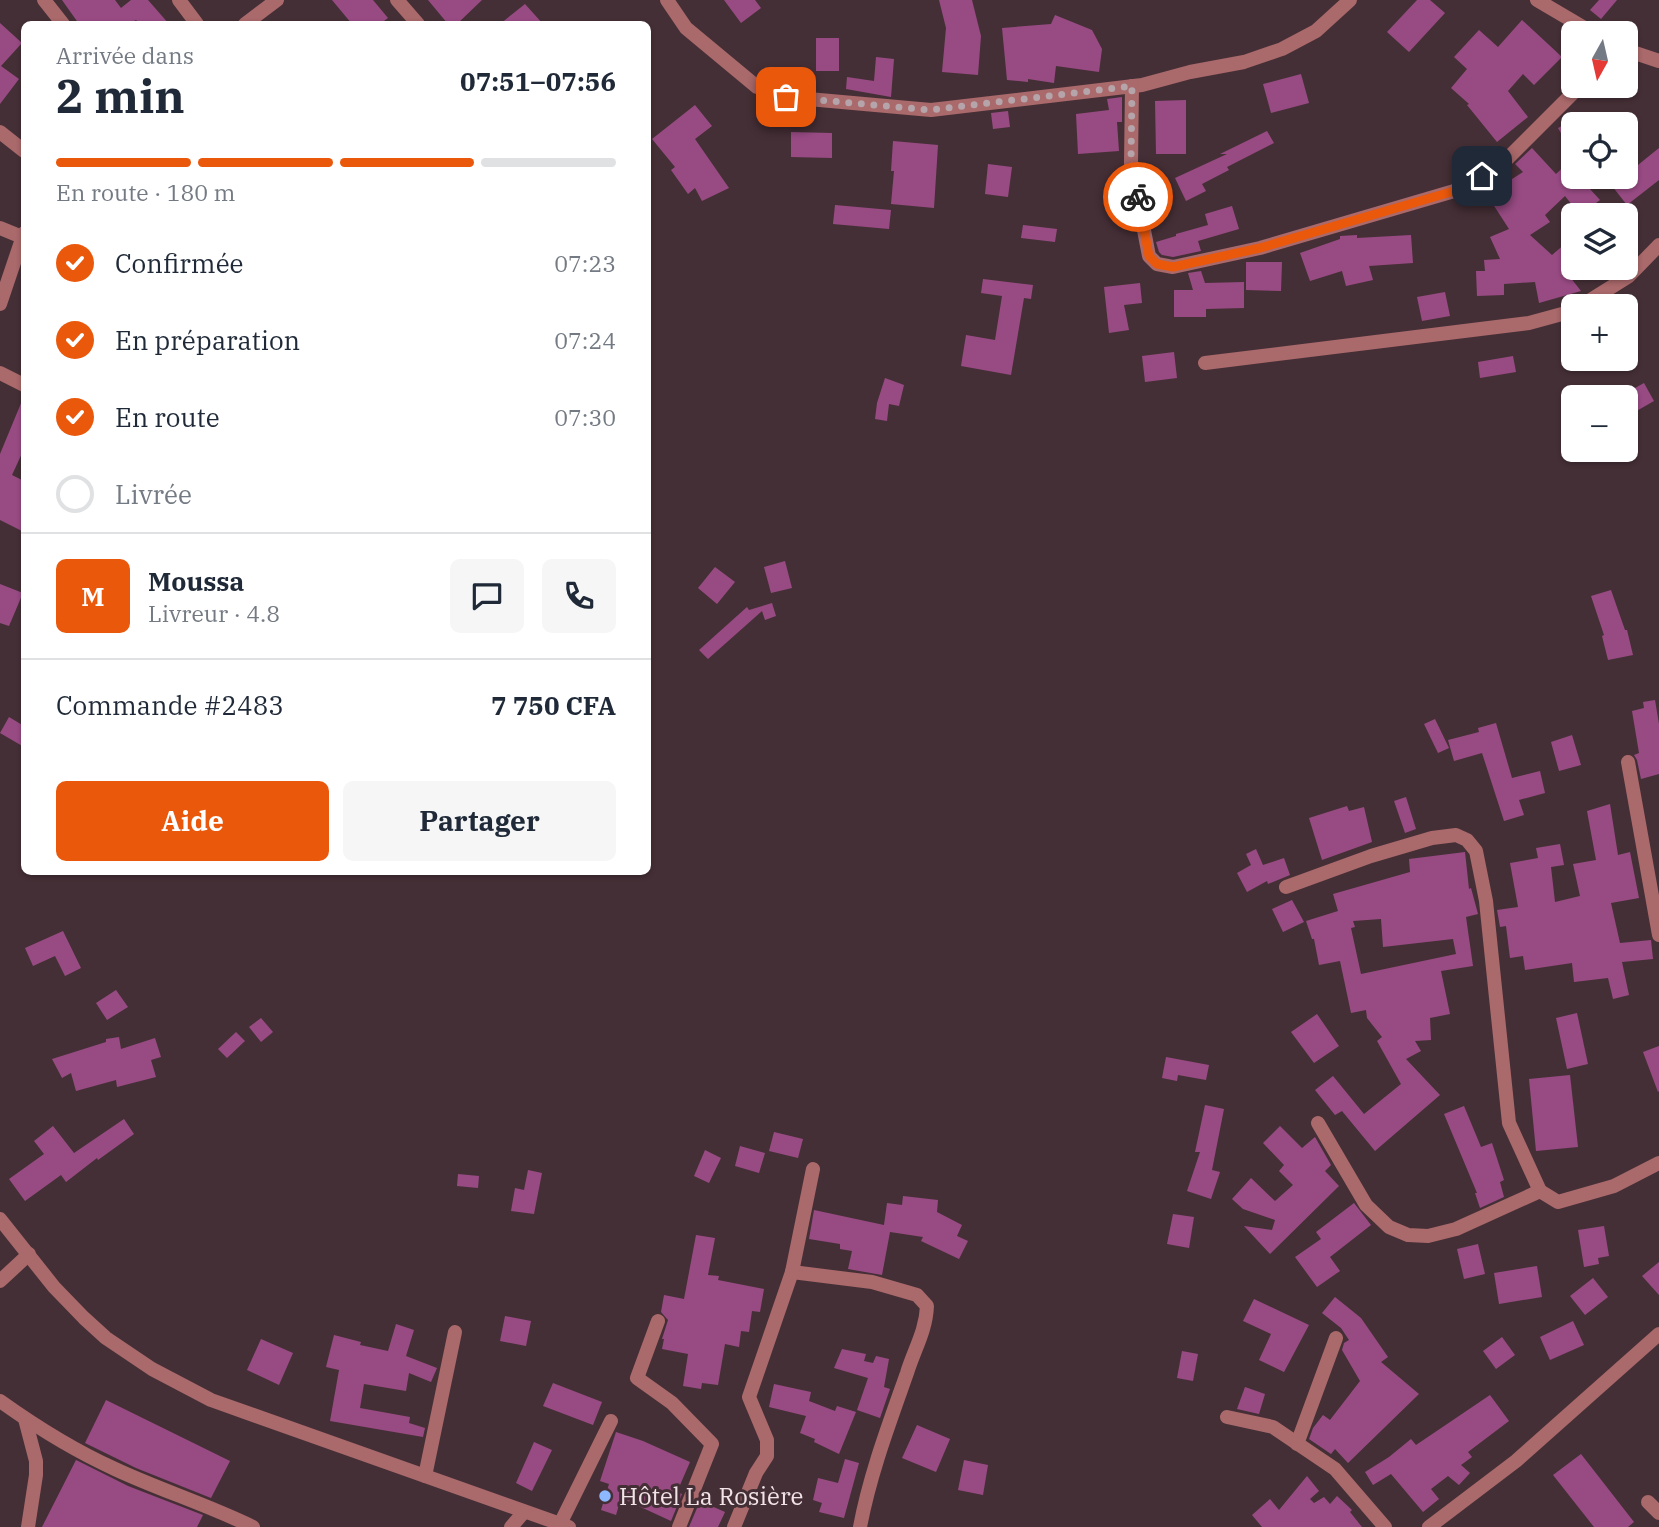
<!DOCTYPE html>
<html lang="fr">
<head>
<meta charset="utf-8">
<style>
  :root { --surface:#fff; --page:#f6f6f7; --text:#1f2937; --muted:#747a83; --line:#e0e1e3; --accent:#ea580c }
  body { margin:0; font-family:"IBM Plex Serif",serif; background:var(--page); color:var(--text); height:100vh; display:flex; flex-direction:column; font-size:26px; white-space:nowrap }
  * { box-sizing:border-box; margin:0 }
  p { font-size:23px; color:var(--muted) }
  .icon { flex:none; width:38px; height:38px; fill:none; stroke:currentColor; stroke-width:2; stroke-linecap:round; stroke-linejoin:round }
  .map { position:relative; flex:1; overflow:hidden }
  .panel { position:absolute; left:21px; top:21px; width:630px; height:854px; display:flex; flex-direction:column; background:var(--surface); border-radius:10px; box-shadow:0 2px 5px #0004 }
  .panel>* { flex:none }
  .needle { width:46px; rotate:188deg }
  .fabs { position:absolute; left:1561px; top:21px; display:grid; gap:14px }
  .fabs a { display:grid; place-items:center; width:77px; height:77px; border-radius:10px; background:var(--surface); box-shadow:0 2px 5px #0004; font-size:35px }
  .pin { position:absolute; display:grid; place-items:center; width:60px; height:60px; color:#fff; margin:-30px; border-radius:14px; box-shadow:0 4px 10px #0006 }
  .courier { position:absolute; display:grid; place-items:center; width:70px; height:70px; margin:-35px; border:5px solid #ea580c; border-radius:50%; background:#fff; color:#222; box-shadow:0 2px 9px #0007 }
  .summary em { font-style:normal; font-weight:700 }
  .summary div { display:flex; flex-direction:column-reverse }
  .summary { display:flex; align-items:center; justify-content:space-between; height:119px; padding:0 35px }
  h1 { font-size:46px; font-weight:700; line-height:52px }
  .bar { display:grid; grid-template-columns:repeat(4,1fr); gap:10px 7px; align-content:center; height:84px; padding:0 35px }
  .bar i { height:9px; border-radius:5px; background:var(--line) }
  .bar .on { background:var(--accent) }
  .bar p { grid-column:span 4 }
  .line { display:flex; align-items:center; gap:18px; padding:0 35px; border-top:2px solid var(--line) }
  .line div { flex:1 }
  .round { display:grid; place-items:center; flex:none; width:74px; height:74px; border-radius:10px; background:var(--page) }
  ol { padding:0 35px; list-style:none }
  li { display:flex; align-items:center; gap:21px; height:77px }
  li p { margin-inline-start:auto }
  li .icon { padding:7px; border-radius:50%; background:var(--accent); color:#fff; stroke-width:4 }
  li:last-child { color:var(--muted) }
  li i { width:38px; height:38px; border:4px solid var(--line); border-radius:50% }
  .primary-button { display:flex; gap:14px; margin-top:auto; padding:14px 35px }
  .primary-button a { flex:1; height:80px; border-radius:10px; background:var(--accent); color:#fff; font-size:28px; font-weight:700; line-height:80px; text-align:center }
  .primary-button a+a { background:var(--page); color:var(--text) }
  .map>svg:first-child { display:block }
</style>
</head>
<body>
<div class="map">
<svg width="1659" height="1527" viewBox="0 0 1659 1527">
  <rect width="100%" height="100%" fill="#452f36"/>
  <!-- building -->
  <g fill="#984b83" fill-rule="evenodd">
    <polygon points="62,0 115,0 121,8 131,0 148,0 169,24 140,24 136,20 129,24 79,24"/>
    <polygon points="332,0 373,0 388,18 380,24 352,24"/>
    <polygon points="428,0 482,0 457,24 448,24"/>
    <polygon points="724,0 755,0 761,8 741,23"/>
    <polygon points="939,0 972,0 981,36 978,75 942,72 946,28"/>
    <polygon points="1417,0 1430,0 1445,13 1409,52 1387,32"/>
    <polygon points="1599,0 1617,0 1601,19 1590,10"/>
    <polygon points="525,4 543,24 500,24"/>
    <polygon points="1055,15 1092,30 1102,49 1099,72 1056,66 1054,83 1028,79 1028,82 1007,80 1002,28 1051,24"/>
    <polygon points="1522,20 1562,57 1534,85 1523,74 1508,91 1528,117 1497,142 1467,105 1469,104 1451,88 1467,69 1454,57 1479,30 1498,47"/>
    <polygon points="0,23 22,43 1,66 19,79 0,104"/>
    <rect x="816" y="38" width="23" height="33"/>
    <polygon points="876,57 894,59 891,97 846,89 847,77 874,81"/>
    <polygon points="1301,74 1309,103 1271,113 1263,84"/>
    <polygon points="1122,97 1122,122 1117,122 1119,151 1078,154 1076,114 1109,110 1107,99"/>
    <polygon points="1186,100 1186,154 1156,154 1155,101"/>
    <polygon points="695,105 712,126 695,139 729,188 702,201 695,188 688,194 671,170 675,167 652,139"/>
    <polygon points="1008,111 1010,127 993,129 991,113"/>
    <polygon points="1573,120 1573,154 1558,128"/>
    <polygon points="1267,131 1274,143 1227,167 1229,170 1202,184 1206,191 1186,201 1175,178 1227,154 1220,154"/>
    <polygon points="791,132 832,133 832,158 791,157"/>
    <polygon points="893,141 938,145 934,208 891,204 894,171 891,171"/>
    <polygon points="1532,148 1556,174 1573,158 1573,177 1579,177 1600,200 1580,215 1565,196 1545,215 1550,222 1530,235 1552,255 1573,237 1573,274 1570,277 1581,291 1539,303 1535,282 1504,284 1504,295 1477,296 1476,271 1485,271 1484,260 1500,259 1490,237 1509,229 1487,195 1523,172 1515,164"/>
    <polygon points="1659,148 1659,180 1627,205 1612,186"/>
    <polygon points="988,164 1012,167 1008,197 985,194"/>
    <polygon points="835,205 891,210 889,229 833,224"/>
    <polygon points="1232,206 1239,229 1198,241 1201,251 1173,257 1162,255 1159,252 1156,242 1176,236 1176,234 1208,225 1205,214"/>
    <polygon points="1023,225 1057,229 1055,242 1021,238"/>
    <polygon points="1357,235 1357,238 1411,235 1413,263 1369,266 1373,280 1346,286 1342,271 1310,281 1300,253 1340,239 1340,236"/>
    <polygon points="1246,262 1282,262 1281,291 1246,290"/>
    <polygon points="1201,271 1205,283 1244,282 1244,308 1206,309 1206,317 1174,317 1174,290 1193,290 1188,273"/>
    <polygon points="983,279 1033,285 1031,299 1024,298 1011,375 961,366 966,335 995,340 1002,296 981,293"/>
    <polygon points="1140,283 1142,303 1124,305 1129,330 1109,333 1104,287"/>
    <polygon points="1445,292 1450,316 1422,321 1417,297"/>
    <polygon points="1174,352 1177,378 1145,382 1142,356"/>
    <polygon points="1513,356 1516,372 1480,378 1478,362"/>
    <polygon points="885,378 904,385 899,406 889,404 887,421 875,419 877,403"/>
    <polygon points="1644,383 1654,401 1626,417 1626,393"/>
    <polygon points="24,396 24,449 12,475 24,481 24,532 0,520 0,454"/>
    <polygon points="785,561 792,588 771,593 764,567"/>
    <polygon points="715,567 735,582 717,604 698,588"/>
    <polygon points="0,584 23,593 9,626 0,623"/>
    <polygon points="1611,590 1625,630 1627,630 1633,655 1608,660 1602,636 1604,635 1591,596"/>
    <polygon points="772,603 776,616 765,620 762,611 708,659 699,650 747,607 749,610"/>
    <polygon points="1655,700 1659,724 1659,774 1641,779 1637,760 1634,755 1639,753 1632,711 1644,708 1643,702"/>
    <polygon points="9,717 24,726 24,747 0,733"/>
    <polygon points="1435,719 1449,748 1438,753 1424,724"/>
    <polygon points="1496,723 1512,778 1540,771 1545,793 1519,800 1524,815 1504,821 1482,753 1454,761 1448,740 1479,732 1478,728"/>
    <polygon points="1572,735 1581,765 1559,771 1551,742"/>
    <polygon points="1406,797 1416,829 1405,833 1394,801"/>
    <polygon points="1610,804 1618,855 1630,852 1639,898 1611,903 1620,943 1651,940 1653,959 1622,962 1629,995 1613,999 1608,978 1574,982 1572,963 1525,970 1523,956 1510,958 1506,926 1500,927 1497,910 1518,907 1510,863 1538,858 1536,848 1560,844 1564,865 1551,867 1555,902 1580,896 1573,864 1596,860 1587,811"/>
    <polygon points="1347,806 1349,811 1364,807 1372,842 1322,860 1309,818"/>
    <polygon points="1256,849 1263,865 1284,858 1290,875 1268,884 1267,881 1247,892 1237,873 1251,865 1246,854"/>
    <path d="M1465 852 1469 889 1471 888 1478 914 1466 917 1473 966 1441 971 1450 1014 1430 1018 1431 1040 1415 1041 1421 1051 1406 1059 1440 1095 1375 1151 1342 1111 1335 1115 1315 1090 1333 1076 1364 1114 1401 1084 1377 1041 1382 1037 1367 1018 1366 1010 1351 1013 1340 961 1319 965 1314 939H1312L1306 921 1338 911 1333 894 1410 872 1409 859ZM1381 919 1383 947 1453 939 1456 954 1361 974 1351 928 1355 927 1353 921Z"/>
    <polygon points="1292,900 1304,922 1283,932 1272,909"/>
    <polygon points="63,931 81,968 65,976 55,956 33,966 25,948"/>
    <polygon points="116,990 128,1007 107,1020 96,1003"/>
    <polygon points="1577,1013 1588,1064 1567,1069 1556,1018"/>
    <polygon points="1317,1014 1339,1046 1314,1063 1291,1032"/>
    <polygon points="261,1018 273,1032 261,1042 249,1027"/>
    <polygon points="236,1032 245,1041 227,1058 218,1049"/>
    <polygon points="119,1037 121,1049 155,1038 161,1057 151,1060 156,1077 117,1087 116,1080 76,1091 71,1073 62,1078 52,1059 106,1042 106,1039"/>
    <polygon points="1659,1046 1659,1091 1658,1092 1643,1052"/>
    <polygon points="1166,1057 1209,1065 1206,1080 1178,1075 1177,1081 1162,1078"/>
    <polygon points="1570,1075 1578,1147 1536,1151 1529,1079"/>
    <polygon points="1205,1105 1224,1109 1212,1170 1220,1172 1211,1199 1187,1191 1200,1152 1195,1152"/>
    <polygon points="1464,1106 1481,1147 1492,1143 1504,1180 1500,1182 1504,1197 1480,1208 1475,1193 1477,1193 1444,1114"/>
    <polygon points="124,1119 134,1134 98,1160 97,1158 66,1182 61,1175 25,1201 9,1179 44,1154 34,1141 53,1126 74,1153"/>
    <polygon points="1280,1126 1302,1148 1315,1137 1331,1165 1325,1171 1339,1186 1270,1254 1244,1226 1272,1230 1275,1220 1243,1209 1232,1199 1251,1178 1275,1201 1293,1185 1279,1171 1284,1165 1263,1143"/>
    <polygon points="774,1132 803,1139 798,1158 769,1151"/>
    <polygon points="740,1146 765,1153 759,1173 735,1166"/>
    <polygon points="705,1150 721,1158 709,1183 694,1176"/>
    <polygon points="528,1170 542,1173 534,1214 511,1211 515,1188 524,1190"/>
    <polygon points="458,1174 479,1176 478,1188 457,1186"/>
    <polygon points="903,1196 938,1200 937,1212 962,1225 957,1236 968,1241 959,1259 921,1241 923,1237 890,1232 882,1275 848,1269 852,1251 840,1249 840,1244 809,1239 814,1210 884,1225 887,1203 902,1205"/>
    <polygon points="1354,1203 1371,1225 1330,1257 1340,1271 1317,1287 1295,1257 1321,1239 1316,1232"/>
    <polygon points="1173,1214 1194,1217 1189,1248 1167,1244"/>
    <polygon points="1604,1226 1609,1256 1598,1258 1599,1264 1584,1267 1578,1230"/>
    <polygon points="696,1235 715,1238 708,1275 719,1276 718,1280 764,1289 760,1312 752,1311 749,1332 741,1331 739,1347 725,1344 718,1385 702,1383 701,1389 683,1386 688,1354 662,1349 664,1339 662,1339 668,1320 661,1312 664,1295 684,1299"/>
    <polygon points="1478,1244 1485,1274 1464,1279 1457,1249"/>
    <polygon points="1659,1262 1659,1295 1642,1276"/>
    <polygon points="1537,1266 1542,1297 1499,1304 1494,1273"/>
    <polygon points="1593,1278 1608,1297 1585,1315 1570,1296"/>
    <polygon points="1335,1297 1361,1318 1388,1357 1381,1362 1419,1394 1348,1463 1335,1449 1331,1454 1309,1439 1313,1428 1323,1415 1330,1420 1360,1381 1342,1350 1344,1343 1349,1340 1341,1328 1322,1313"/>
    <polygon points="1254,1299 1309,1325 1284,1372 1259,1360 1271,1334 1243,1321"/>
    <polygon points="505,1316 531,1321 526,1346 500,1341"/>
    <polygon points="1573,1321 1584,1345 1550,1360 1540,1337"/>
    <polygon points="396,1324 414,1330 406,1356 437,1368 431,1382 409,1373 406,1391 364,1384 360,1408 410,1417 409,1423 425,1428 423,1437 330,1421 339,1370 326,1367 334,1335 361,1342 360,1345 388,1351"/>
    <polygon points="1502,1337 1515,1355 1496,1369 1483,1351"/>
    <polygon points="261,1339 293,1353 279,1385 247,1370"/>
    <polygon points="842,1349 866,1354 864,1361 873,1363 876,1356 889,1359 884,1387 890,1389 880,1418 857,1410 868,1378 834,1368"/>
    <polygon points="1182,1351 1198,1354 1193,1381 1177,1378"/>
    <polygon points="553,1383 602,1402 593,1425 543,1406"/>
    <polygon points="774,1384 811,1392 809,1401 835,1411 837,1406 856,1412 839,1454 814,1442 815,1439 800,1433 806,1416 769,1407"/>
    <polygon points="1245,1387 1265,1394 1259,1414 1237,1409"/>
    <polygon points="1490,1395 1509,1421 1468,1452 1472,1457 1461,1465 1470,1473 1459,1485 1448,1476 1431,1489 1439,1499 1423,1512 1391,1474 1373,1485 1365,1472 1389,1457 1411,1439 1416,1445"/>
    <polygon points="106,1400 230,1461 211,1498 136,1468 85,1443"/>
    <polygon points="917,1425 950,1439 936,1472 902,1458"/>
    <polygon points="616,1432 643,1441 690,1462 677,1492 682,1494 671,1521 621,1498 616,1515 601,1510 609,1484 600,1481"/>
    <polygon points="534,1442 552,1450 532,1491 516,1483"/>
    <polygon points="1581,1454 1634,1522 1628,1527 1594,1527 1553,1475"/>
    <polygon points="845,1459 859,1463 844,1518 819,1512 822,1503 813,1500 818,1478 838,1483"/>
    <polygon points="76,1460 128,1486 203,1515 197,1527 42,1527"/>
    <polygon points="964,1460 988,1465 983,1495 958,1490"/>
    <polygon points="1307,1476 1319,1491 1310,1499 1314,1503 1324,1497 1330,1504 1337,1496 1352,1510 1350,1512 1362,1527 1262,1527 1252,1515 1270,1499 1279,1510"/>
    <polygon points="700,1501 725,1512 718,1527 689,1527"/>
  </g>
  <g fill="none" stroke-linecap="round" stroke-linejoin="round">
    <!-- street -->
    <g stroke="#aa696b" stroke-width="14">
      <polyline points="44,0 63,24"/>
      <polyline points="179,0 197,24"/>
      <polyline points="397,0 418,24"/>
      <polyline points="667,0 686,28 757,87 786,97 931,110 1142,85 1190,72 1244,62 1282,49 1316,31 1350,0"/>
      <polyline points="1537,0 1593,33"/>
      <polyline points="245,24 277,0"/>
      <polyline points="1626,50 1659,61"/>
      <polyline points="1132,86 1131,163 1149,256 1157,264 1173,267 1260,248 1461,189 1503,163 1580,86"/>
      <polyline points="0,132 24,151"/>
      <polyline points="0,228 22,237"/>
      <polyline points="0,304 24,233"/>
      <polyline points="1581,306 1629,276 1659,245"/>
      <polyline points="1205,363 1529,323 1573,311"/>
      <polyline points="0,373 24,385"/>
      <polyline points="1628,762 1659,935"/>
      <polyline points="1286,887 1371,856 1432,838 1456,835 1467,840 1476,851 1486,901 1509,1123 1540,1191"/>
      <polyline points="1318,1123 1366,1205 1389,1227 1408,1235 1428,1236 1456,1229 1540,1191 1558,1202 1614,1186 1659,1163"/>
      <polyline points="0,1219 54,1287 84,1318 106,1338 152,1369 211,1400 569,1527"/>
      <path d="M792 1272 872 1282 917 1295 927 1306C926 1331 914 1350 907 1373 889 1424 870 1474 860 1527"/>
      <polyline points="0,1281 29,1254"/>
      <polyline points="658,1321 637,1378 672,1403 712,1444 679,1527"/>
      <path d="M0 1401C35 1426 75 1451 115 1469 160 1490 208 1505 253 1527"/>
      <polyline points="1227,1417 1273,1427 1335,1469 1385,1527"/>
      <polyline points="25,1419 36,1461 36,1475 28,1527"/>
      <polyline points="1297,1444 1336,1338"/>
      <polyline points="425,1476 455,1332"/>
      <polyline points="1648,1502 1659,1513"/>
      <polyline points="560,1524 611,1421"/>
      <polyline points="511,1527 524,1512"/>
      <polyline points="734,1527 756,1473 767,1456 767,1440 749,1397 792,1272 813,1169"/>
      <polyline points="1429,1527 1516,1461 1659,1334"/>
    </g>
  </g>
  <g fill="none" stroke-linecap="round" stroke-linejoin="round">
    <!-- done -->
    <polyline stroke="#b5a4a9" stroke-width="7" stroke-dasharray="0 12.6" points="786,97 931,110 1132,86 1131,163 1138,197"/>
    <!-- route -->
    <polyline stroke="#ea580c" stroke-width="9" points="1138,197 1149,256 1157,264 1173,267 1260,248 1461,189 1482,176"/>
  </g>
  <!-- markers -->
  <circle fill="#8eb8fd" stroke="#452f36" stroke-width="2.5" cx="605" cy="1496" r="7"/>
  <g text-anchor="middle" dominant-baseline="central" stroke-width="6" stroke-linejoin="round" paint-order="stroke">
    <!-- poi labels -->
    <g font-size="24" fill="#f1e3e7" stroke="#452f36" text-anchor="start">
      <text x="619" y="1496">Hôtel La Rosière</text>
    </g>
  </g>
</svg>
<div class="fabs">
<a><svg class="needle" viewBox="-14 -14 28 28"><path d="M0-13l5 13h-10z" fill="#e53935"/><path d="M0 13l5-13h-10z" fill="#747a83"/></svg></a>
<a><svg class="icon" aria-label="locate" viewBox="0 0 24 24"><circle cx="12" cy="12" r="6"/><path d="M12 2v4M12 18v4M2 12h4M18 12h4"/></svg></a>
<a><svg class="icon" aria-label="layers" viewBox="0 0 24 24"><path d="M12 4l9 5-9 5-9-5zM3 14l9 5 9-5"/></svg></a>
<a>+</a>
<a>−</a>
</div>
<div class="pin" style="left:786px;top:97px;background:#ea580c"><svg class="icon" aria-label="bag" viewBox="0 0 24 24"><path d="M5 8h14l-1 12H6zM9 8a3 3 0 0 1 6 0"/></svg></div>
<div class="pin" style="left:1482px;top:176px;background:#1f2937"><svg class="icon" aria-label="home" viewBox="0 0 24 24"><path d="M3 11l9-7 9 7M6 9v11h12V9"/></svg></div>
<div class="courier" style="left:1138px;top:197px"><svg class="icon" aria-label="bike" viewBox="0 0 24 24"><circle cx="6" cy="16" r="4"/><circle cx="18" cy="16" r="4"/><path d="M6 16l4-8h5l3 8M10 8l3 8H6M13 5h3"/></svg></div>
<section class="panel">
<div class="summary"><div><h1>2 min</h1><p>Arrivée dans</p></div><em>07:51–07:56</em></div>
<div class="bar"><i class="on"></i><i class="on"></i><i class="on"></i><i></i><p>En route · 180 m</p></div>
<ol>
<li><svg class="icon" aria-label="check" viewBox="0 0 24 24"><path d="M5 12l5 5 9-10"/></svg>Confirmée<p>07:23</p></li>
<li><svg class="icon" aria-label="check" viewBox="0 0 24 24"><path d="M5 12l5 5 9-10"/></svg>En préparation<p>07:24</p></li>
<li><svg class="icon" aria-label="check" viewBox="0 0 24 24"><path d="M5 12l5 5 9-10"/></svg>En route<p>07:30</p></li>
<li><i></i>Livrée</li>
</ol>
<div class="line" style="height:126px"><b class="round" style="background:var(--accent);color:#fff">M</b><div><b>Moussa</b><p>Livreur · 4.8</p></div><a class="round"><svg class="icon" aria-label="chat" viewBox="0 0 24 24"><path d="M4 5h16v11H9l-5 4z"/></svg></a><a class="round"><svg class="icon" aria-label="phone" viewBox="0 0 24 24"><path d="M5 4h4l2 5-3 2q2 4 5 5l2-3 5 2v4C11 20 4 13 5 4z"/></svg></a></div>
<div class="line" style="height:91px"><div>Commande #2483</div><b>7 750 CFA</b></div>
<div class="primary-button"><a>Aide</a><a>Partager</a></div>
</section>
</div>
</body>
</html>
